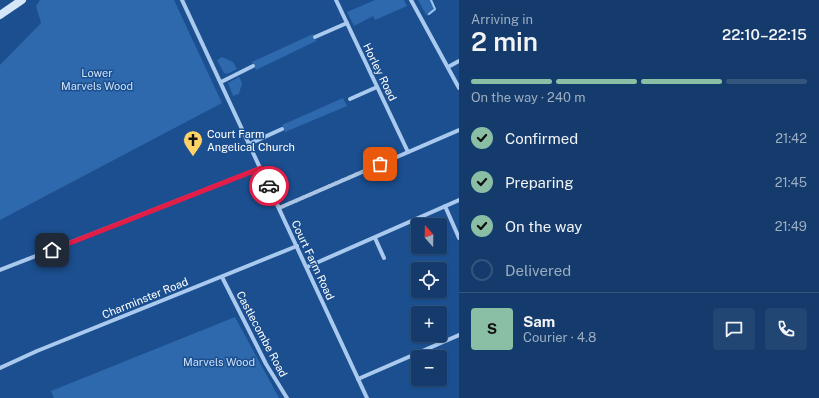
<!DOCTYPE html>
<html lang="en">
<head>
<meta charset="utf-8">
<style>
  :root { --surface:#143b6b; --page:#214673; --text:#f1f3f6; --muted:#9dadc1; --line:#33557e; --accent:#8abfa5 }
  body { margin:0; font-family:"Public Sans",sans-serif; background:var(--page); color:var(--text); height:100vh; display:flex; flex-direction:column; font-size:15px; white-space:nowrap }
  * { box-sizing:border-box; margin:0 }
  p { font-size:13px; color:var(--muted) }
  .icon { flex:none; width:22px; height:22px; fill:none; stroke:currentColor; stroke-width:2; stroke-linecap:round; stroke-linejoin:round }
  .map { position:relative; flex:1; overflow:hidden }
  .side { display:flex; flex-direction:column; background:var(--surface); width:360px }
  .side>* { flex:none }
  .needle { width:26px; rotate:340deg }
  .controls { position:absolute; left:411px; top:218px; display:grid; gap:8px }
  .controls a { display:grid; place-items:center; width:36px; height:36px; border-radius:4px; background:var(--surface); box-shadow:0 1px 3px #0004,0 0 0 1px var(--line); font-size:20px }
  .pin { position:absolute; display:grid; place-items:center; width:34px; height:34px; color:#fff; margin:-17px; border-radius:8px; box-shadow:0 2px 6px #0006 }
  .courier { position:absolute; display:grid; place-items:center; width:40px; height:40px; margin:-20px; border:3px solid #e11d48; border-radius:50%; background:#fff; color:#222; box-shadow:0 1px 5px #0007 }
  .head em { font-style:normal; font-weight:600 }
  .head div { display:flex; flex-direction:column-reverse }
  .head { display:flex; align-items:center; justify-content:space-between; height:68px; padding:0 12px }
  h1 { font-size:26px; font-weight:600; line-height:30px }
  .bar { display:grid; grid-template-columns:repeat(4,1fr); gap:6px 4px; align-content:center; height:48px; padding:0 12px }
  .bar i { height:5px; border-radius:3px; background:var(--line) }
  .bar .selected { background:var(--accent) }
  .bar p { grid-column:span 4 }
  .line { display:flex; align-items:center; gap:10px; padding:0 12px; border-top:1px solid var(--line) }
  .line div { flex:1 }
  .round { display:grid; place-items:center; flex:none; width:42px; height:42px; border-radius:4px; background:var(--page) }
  ol { padding:0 12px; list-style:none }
  li { display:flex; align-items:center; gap:12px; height:44px }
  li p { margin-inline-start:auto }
  li .icon { padding:4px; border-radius:50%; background:var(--accent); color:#111; stroke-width:4 }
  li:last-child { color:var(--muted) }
  li i { width:22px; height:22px; border:2px solid var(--line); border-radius:50% }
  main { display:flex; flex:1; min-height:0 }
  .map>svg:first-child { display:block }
</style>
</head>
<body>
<main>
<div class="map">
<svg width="459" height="398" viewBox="0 0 459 398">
  <rect width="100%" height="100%" fill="#1b4f8f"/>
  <!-- green -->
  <g fill="#2e69ad">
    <polygon points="40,0 174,0 222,103 0,220 0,65 41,23 36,6"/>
    <polygon points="375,0 404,0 407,6 375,20 373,16 354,26 347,12"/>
    <polygon points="418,0 432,0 436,11 427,16"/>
    <polygon points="313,34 316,41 256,70 252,62"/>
    <polygon points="222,57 233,62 237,69 227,74 224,73 217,60"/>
    <polygon points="239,77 242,83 239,94 233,96 228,83"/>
    <polygon points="343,98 347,106 285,132 282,125"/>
    <polygon points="235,317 279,398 54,398 51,391"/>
  </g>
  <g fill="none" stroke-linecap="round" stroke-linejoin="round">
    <!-- stream -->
    <polyline stroke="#9cc4f0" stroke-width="2" points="429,14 435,9 431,0"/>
    <!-- street -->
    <g stroke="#a9c9ee" stroke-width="4">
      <polyline points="182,0 367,398"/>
      <polyline points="336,0 408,152"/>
      <polyline points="411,0 459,88"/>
      <polyline points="315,37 347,23"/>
      <polyline points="448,67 459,61"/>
      <polyline points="221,82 253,66"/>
      <polyline points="350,99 377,87"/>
      <polyline points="249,144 282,129"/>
      <polyline points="445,206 459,238"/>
      <polyline points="279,208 459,130"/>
      <polyline points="375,238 384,258"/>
      <polyline points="307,267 459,200"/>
      <polyline points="0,270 261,168"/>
      <polyline points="222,277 266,364 287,398"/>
      <polyline points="0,368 37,351 297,246"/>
      <polyline points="358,379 459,335"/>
    </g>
    <!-- secondary -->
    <polyline stroke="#d6e6fa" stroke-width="8" points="0,15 22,0"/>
  </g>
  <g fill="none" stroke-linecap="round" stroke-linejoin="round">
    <!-- done -->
    <polyline stroke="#afc1d8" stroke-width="4" stroke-dasharray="0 7.2" points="269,186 279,208 380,164"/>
    <!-- route -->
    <polyline stroke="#e11d48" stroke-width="5" points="52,250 261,168 269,186"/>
  </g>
  <!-- icons -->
  <defs>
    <symbol id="church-pin" viewBox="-11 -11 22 30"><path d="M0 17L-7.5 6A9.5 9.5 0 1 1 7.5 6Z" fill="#ffd166" stroke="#1b4f8f"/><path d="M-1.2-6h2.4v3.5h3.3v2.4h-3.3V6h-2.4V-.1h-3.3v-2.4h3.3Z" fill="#111"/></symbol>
  </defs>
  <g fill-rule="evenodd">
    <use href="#church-pin" x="182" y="129" width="22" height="30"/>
  </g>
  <g text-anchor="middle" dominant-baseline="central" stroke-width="3" stroke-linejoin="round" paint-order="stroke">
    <!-- street labels -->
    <g font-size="11" fill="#fff" stroke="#1b4f8f">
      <text transform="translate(380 72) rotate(64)">Horley Road</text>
      <text transform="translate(313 260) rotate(65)">Court Farm Road</text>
      <text transform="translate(145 298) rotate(-22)">Charminster Road</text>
      <text transform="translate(262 334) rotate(62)">Castlecombe Road</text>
    </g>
    <!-- park labels -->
    <g font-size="11" fill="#cfe3fa" stroke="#1b4f8f">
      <text x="97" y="73">Lower<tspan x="97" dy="13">Marvels Wood</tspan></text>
      <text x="219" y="362">Marvels Wood</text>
    </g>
    <!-- poi labels -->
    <g font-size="11" fill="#fff" stroke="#1b4f8f" text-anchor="start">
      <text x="207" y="134">Court Farm<tspan x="207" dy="13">Angelical Church</tspan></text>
    </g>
  </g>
</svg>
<div class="controls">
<a><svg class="needle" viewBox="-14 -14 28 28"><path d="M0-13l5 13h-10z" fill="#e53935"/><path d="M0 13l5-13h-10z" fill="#9dadc1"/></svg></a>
<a><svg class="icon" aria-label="locate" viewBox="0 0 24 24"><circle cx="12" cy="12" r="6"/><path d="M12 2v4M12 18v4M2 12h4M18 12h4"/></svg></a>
<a>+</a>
<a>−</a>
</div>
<div class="pin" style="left:380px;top:164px;background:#ea580c"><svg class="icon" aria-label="bag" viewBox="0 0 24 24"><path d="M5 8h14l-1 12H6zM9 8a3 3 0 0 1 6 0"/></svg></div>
<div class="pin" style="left:52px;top:250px;background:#1f2937"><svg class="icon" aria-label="home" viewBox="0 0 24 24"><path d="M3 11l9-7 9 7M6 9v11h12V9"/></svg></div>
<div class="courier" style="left:269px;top:186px"><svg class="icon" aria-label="car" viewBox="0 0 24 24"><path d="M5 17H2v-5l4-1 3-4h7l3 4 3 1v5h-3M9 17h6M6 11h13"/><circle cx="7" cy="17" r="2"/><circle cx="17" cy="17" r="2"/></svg></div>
</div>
<section class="side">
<div class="head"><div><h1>2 min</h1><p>Arriving in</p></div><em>22:10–22:15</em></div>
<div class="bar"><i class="selected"></i><i class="selected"></i><i class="selected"></i><i></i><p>On the way · 240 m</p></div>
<ol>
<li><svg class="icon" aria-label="check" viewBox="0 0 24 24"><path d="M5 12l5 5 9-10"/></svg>Confirmed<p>21:42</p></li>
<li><svg class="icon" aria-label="check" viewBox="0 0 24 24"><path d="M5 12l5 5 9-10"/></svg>Preparing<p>21:45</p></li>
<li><svg class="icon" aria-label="check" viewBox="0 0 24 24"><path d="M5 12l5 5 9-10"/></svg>On the way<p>21:49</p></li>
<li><i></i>Delivered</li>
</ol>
<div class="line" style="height:72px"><b class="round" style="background:var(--accent);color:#111">S</b><div><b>Sam</b><p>Courier · 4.8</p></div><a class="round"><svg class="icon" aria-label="chat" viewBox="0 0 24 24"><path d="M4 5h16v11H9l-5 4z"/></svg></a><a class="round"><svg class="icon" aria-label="phone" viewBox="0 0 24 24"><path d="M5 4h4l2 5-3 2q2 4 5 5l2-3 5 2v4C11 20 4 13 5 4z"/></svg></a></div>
</section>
</main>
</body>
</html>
